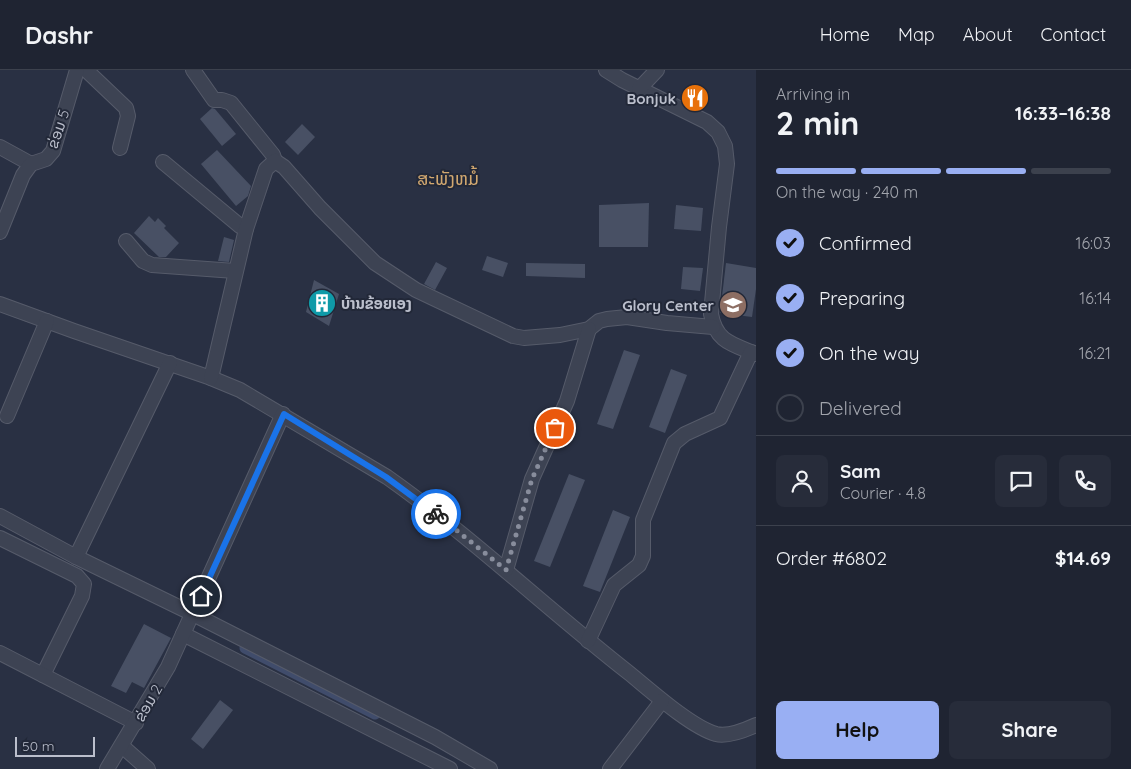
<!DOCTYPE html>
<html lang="en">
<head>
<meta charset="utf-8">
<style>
  :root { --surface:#1f2432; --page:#272c3a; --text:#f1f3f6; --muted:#a1a4ac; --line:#3c414d; --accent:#99aff3 }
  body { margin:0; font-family:Quicksand,"Noto Sans Lao",sans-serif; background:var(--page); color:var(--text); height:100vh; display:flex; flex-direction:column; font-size:19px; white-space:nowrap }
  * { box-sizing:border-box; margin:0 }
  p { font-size:16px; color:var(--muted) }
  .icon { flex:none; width:28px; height:28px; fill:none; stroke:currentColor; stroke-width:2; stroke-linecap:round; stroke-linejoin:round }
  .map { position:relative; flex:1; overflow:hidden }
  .panel { display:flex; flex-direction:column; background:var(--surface); width:375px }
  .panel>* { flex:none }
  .scale { position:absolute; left:15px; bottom:12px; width:80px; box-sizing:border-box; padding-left:5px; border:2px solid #bbbfcc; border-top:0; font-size:14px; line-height:18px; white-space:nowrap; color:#bbbfcc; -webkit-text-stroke:4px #222838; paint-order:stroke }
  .pin { position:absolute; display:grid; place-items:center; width:42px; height:42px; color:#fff; margin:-21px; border:2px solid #fff; border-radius:50%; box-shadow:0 1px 5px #0007 }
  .courier { position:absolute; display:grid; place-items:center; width:50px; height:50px; margin:-25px; border:4px solid #1a73e8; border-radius:50%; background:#fff; color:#222; box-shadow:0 1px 6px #0007 }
  .overview em { font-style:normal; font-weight:800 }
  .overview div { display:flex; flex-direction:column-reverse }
  .overview { display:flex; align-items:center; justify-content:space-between; height:85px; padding:0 20px }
  h1 { font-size:32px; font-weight:800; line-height:38px }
  .bar { display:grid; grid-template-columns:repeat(4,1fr); gap:8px 5px; align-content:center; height:60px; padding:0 20px }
  .bar i { height:6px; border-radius:4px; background:var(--line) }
  .bar .active { background:var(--accent) }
  .bar p { grid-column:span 4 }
  .line { display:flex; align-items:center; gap:12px; padding:0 20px; border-top:1px solid var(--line) }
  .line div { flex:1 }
  .round { display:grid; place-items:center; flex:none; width:52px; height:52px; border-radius:8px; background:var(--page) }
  ol { padding:0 20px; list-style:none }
  li { display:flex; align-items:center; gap:15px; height:55px }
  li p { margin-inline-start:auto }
  li .icon { padding:5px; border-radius:50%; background:var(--accent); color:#111; stroke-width:4 }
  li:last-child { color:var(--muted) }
  li i { width:28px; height:28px; border:2px solid var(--line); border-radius:50% }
  .primary-button { display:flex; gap:10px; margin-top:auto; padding:10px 20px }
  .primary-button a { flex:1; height:58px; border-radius:8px; background:var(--accent); color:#111; font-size:20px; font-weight:800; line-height:58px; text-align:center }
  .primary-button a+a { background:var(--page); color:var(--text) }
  header { display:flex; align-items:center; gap:30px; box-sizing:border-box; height:70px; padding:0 25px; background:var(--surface); border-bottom:1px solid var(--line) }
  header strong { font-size:24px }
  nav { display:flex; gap:28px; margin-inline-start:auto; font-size:18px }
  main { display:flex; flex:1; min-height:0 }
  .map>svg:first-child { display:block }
</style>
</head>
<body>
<header>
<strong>Dashr</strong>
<nav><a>Home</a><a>Map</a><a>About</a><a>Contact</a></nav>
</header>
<main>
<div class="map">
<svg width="756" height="699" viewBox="0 0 756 699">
  <rect width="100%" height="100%" fill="#293043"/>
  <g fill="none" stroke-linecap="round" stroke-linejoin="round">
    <!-- canal -->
    <polyline stroke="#404c6b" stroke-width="11" points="245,578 375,644"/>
  </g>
  <!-- building -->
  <g fill="#485064">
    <polygon points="212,38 215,39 236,64 222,76 200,49"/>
    <polygon points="302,54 315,67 298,85 285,72"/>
    <polygon points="217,80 251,116 248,126 236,136 201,94"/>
    <polygon points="649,133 648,177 599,177 599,135"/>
    <polygon points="676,135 703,138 701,161 674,159"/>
    <polygon points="149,146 155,152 158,148 166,156 164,158 179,173 166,187 159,187 134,163"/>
    <polygon points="224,167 234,170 229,192 218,191"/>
    <polygon points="487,186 508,193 503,207 482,200"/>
    <polygon points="436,192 447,198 435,220 424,214"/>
    <polygon points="526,193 585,194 585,208 526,206"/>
    <polygon points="726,193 756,198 756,219 752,247 720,243"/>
    <polygon points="683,197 703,198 700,221 681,219"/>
    <polygon points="314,210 339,224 329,256 306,242"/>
    <polygon points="624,280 640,285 613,359 597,354"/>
    <polygon points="671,299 687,305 665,363 649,357"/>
    <polygon points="569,404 585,410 550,497 534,491"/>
    <polygon points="613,440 630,447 600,522 583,516"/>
    <polygon points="144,554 171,568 144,618 132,612 126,623 111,616"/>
    <polygon points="220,630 233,640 203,679 191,669"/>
  </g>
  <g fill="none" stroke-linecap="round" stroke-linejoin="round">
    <defs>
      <g id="minor">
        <polyline points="86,0 126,38 128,46 120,78"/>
        <polyline points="193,0 214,30 222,30 231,33 273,85 275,91"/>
        <path d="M606 0 622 10 707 52 718 62 725 76 727 94 719 157 711 244C716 272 732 274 756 284"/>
        <polyline points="639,19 657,0"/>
        <polyline points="0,77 31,94"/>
        <polyline points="163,92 240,156 246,159"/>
        <polyline points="0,162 23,105 31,94 46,89 53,81 77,0"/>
        <polyline points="126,171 143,191 152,195 235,201"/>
        <path d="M0 234 74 261 211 308 240 320 387 407C472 467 547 539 629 603 650 620 691 657 716 664 728 667 745 660 756 655"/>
        <polyline points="211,308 246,159 266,99 275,91 284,97 320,138 375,193 416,220 513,266 524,268 560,265 589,259 599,251 607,249 627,247 667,253 713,257"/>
        <polyline points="7,346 47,251"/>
        <polyline points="0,446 76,487 193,544 435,667 490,699"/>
        <polyline points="0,468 77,506 84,514 82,526 43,605"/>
        <polyline points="76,487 170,293"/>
        <polyline points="506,500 532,409 567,331 589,259"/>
        <polyline points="183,564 450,699"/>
        <polyline points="588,571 614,515 639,495 643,486 643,450 674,373 685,364 720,348 751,282"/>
        <polyline points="0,583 136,653"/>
        <polyline points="122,676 148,699"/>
        <polyline points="107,699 168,597 283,344"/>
        <polyline points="610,699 662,631"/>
      </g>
    </defs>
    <!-- minor casing -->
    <use href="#minor" stroke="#565b6a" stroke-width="16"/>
    <!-- minor -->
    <use href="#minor" stroke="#3d4353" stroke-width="14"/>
  </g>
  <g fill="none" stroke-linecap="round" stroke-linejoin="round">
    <!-- done -->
    <polyline stroke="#888d9c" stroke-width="5" stroke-dasharray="0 9" points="436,444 506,500 532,409 555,358"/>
    <!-- route -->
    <polyline stroke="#1a73e8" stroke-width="6" points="201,526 284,344 386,407 436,444"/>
  </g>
  <!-- icons -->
  <defs>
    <symbol id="restaurant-disc" viewBox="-11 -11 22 22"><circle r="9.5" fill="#e8710a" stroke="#222838"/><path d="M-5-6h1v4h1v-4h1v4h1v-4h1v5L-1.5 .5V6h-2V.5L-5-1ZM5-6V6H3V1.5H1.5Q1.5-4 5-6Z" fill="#fff"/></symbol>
    <symbol id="building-disc" viewBox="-11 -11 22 22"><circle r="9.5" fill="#0f9aa8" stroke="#222838"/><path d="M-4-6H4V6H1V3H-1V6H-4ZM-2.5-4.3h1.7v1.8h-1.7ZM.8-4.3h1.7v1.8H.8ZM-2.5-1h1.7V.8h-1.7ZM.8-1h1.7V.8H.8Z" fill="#fff"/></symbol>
    <symbol id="school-disc" viewBox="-11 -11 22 22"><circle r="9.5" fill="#8d6e63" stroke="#222838"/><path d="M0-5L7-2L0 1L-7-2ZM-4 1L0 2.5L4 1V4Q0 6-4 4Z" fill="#fff"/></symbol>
  </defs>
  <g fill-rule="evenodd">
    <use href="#restaurant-disc" x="679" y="12" width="32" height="32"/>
    <use href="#building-disc" x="306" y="217" width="32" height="32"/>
    <use href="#school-disc" x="717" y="219" width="32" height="32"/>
  </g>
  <g text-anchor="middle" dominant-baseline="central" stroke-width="4" stroke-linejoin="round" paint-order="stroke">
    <!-- poi labels -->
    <g font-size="15" font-weight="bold" fill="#bbbfcc" stroke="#222838" text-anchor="end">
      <text x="676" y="28">Bonjuk</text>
      <text x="341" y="233" text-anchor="start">ບ້ານຂ້ອຍເອງ</text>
      <text x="714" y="235">Glory Center</text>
    </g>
    <!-- street labels -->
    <g font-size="15" fill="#bbbfcc" stroke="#222838">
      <text transform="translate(58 59) rotate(-71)">ຂ່ອມ 5</text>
      <text transform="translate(148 633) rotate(-60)">ຂ່ອມ 2</text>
    </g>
    <!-- quarter labels -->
    <g font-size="18" fill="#d2a870" stroke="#222838">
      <text x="448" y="108">ສະພັງຫມໍ້</text>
    </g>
  </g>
</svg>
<div class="scale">50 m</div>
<div class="pin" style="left:555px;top:358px;background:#ea580c"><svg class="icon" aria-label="bag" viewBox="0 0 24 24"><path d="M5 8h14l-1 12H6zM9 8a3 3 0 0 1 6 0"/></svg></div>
<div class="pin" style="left:201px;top:526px;background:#1f2937"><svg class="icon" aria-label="home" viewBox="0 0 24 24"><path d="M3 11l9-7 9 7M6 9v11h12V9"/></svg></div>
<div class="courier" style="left:436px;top:444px"><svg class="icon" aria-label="bike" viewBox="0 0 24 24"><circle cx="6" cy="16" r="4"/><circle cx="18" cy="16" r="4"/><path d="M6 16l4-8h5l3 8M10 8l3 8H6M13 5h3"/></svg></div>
</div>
<section class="panel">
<div class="overview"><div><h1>2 min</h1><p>Arriving in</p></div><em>16:33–16:38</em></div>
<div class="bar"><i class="active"></i><i class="active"></i><i class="active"></i><i></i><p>On the way · 240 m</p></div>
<ol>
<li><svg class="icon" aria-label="check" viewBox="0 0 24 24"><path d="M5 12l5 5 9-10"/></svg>Confirmed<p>16:03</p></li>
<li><svg class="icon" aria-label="check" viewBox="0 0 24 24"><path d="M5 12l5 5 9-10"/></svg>Preparing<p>16:14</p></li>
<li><svg class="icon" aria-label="check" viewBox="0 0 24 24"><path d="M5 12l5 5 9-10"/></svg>On the way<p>16:21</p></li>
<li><i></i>Delivered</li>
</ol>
<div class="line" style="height:90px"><a class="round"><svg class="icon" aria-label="person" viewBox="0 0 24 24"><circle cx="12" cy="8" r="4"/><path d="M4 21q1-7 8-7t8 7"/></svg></a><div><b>Sam</b><p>Courier · 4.8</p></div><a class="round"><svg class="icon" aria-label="chat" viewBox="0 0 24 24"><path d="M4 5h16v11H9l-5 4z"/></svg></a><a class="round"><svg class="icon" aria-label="phone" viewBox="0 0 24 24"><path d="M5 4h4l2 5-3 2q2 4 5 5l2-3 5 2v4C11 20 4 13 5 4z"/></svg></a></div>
<div class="line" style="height:65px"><div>Order #6802</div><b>$14.69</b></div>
<div class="primary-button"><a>Help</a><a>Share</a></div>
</section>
</main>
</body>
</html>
